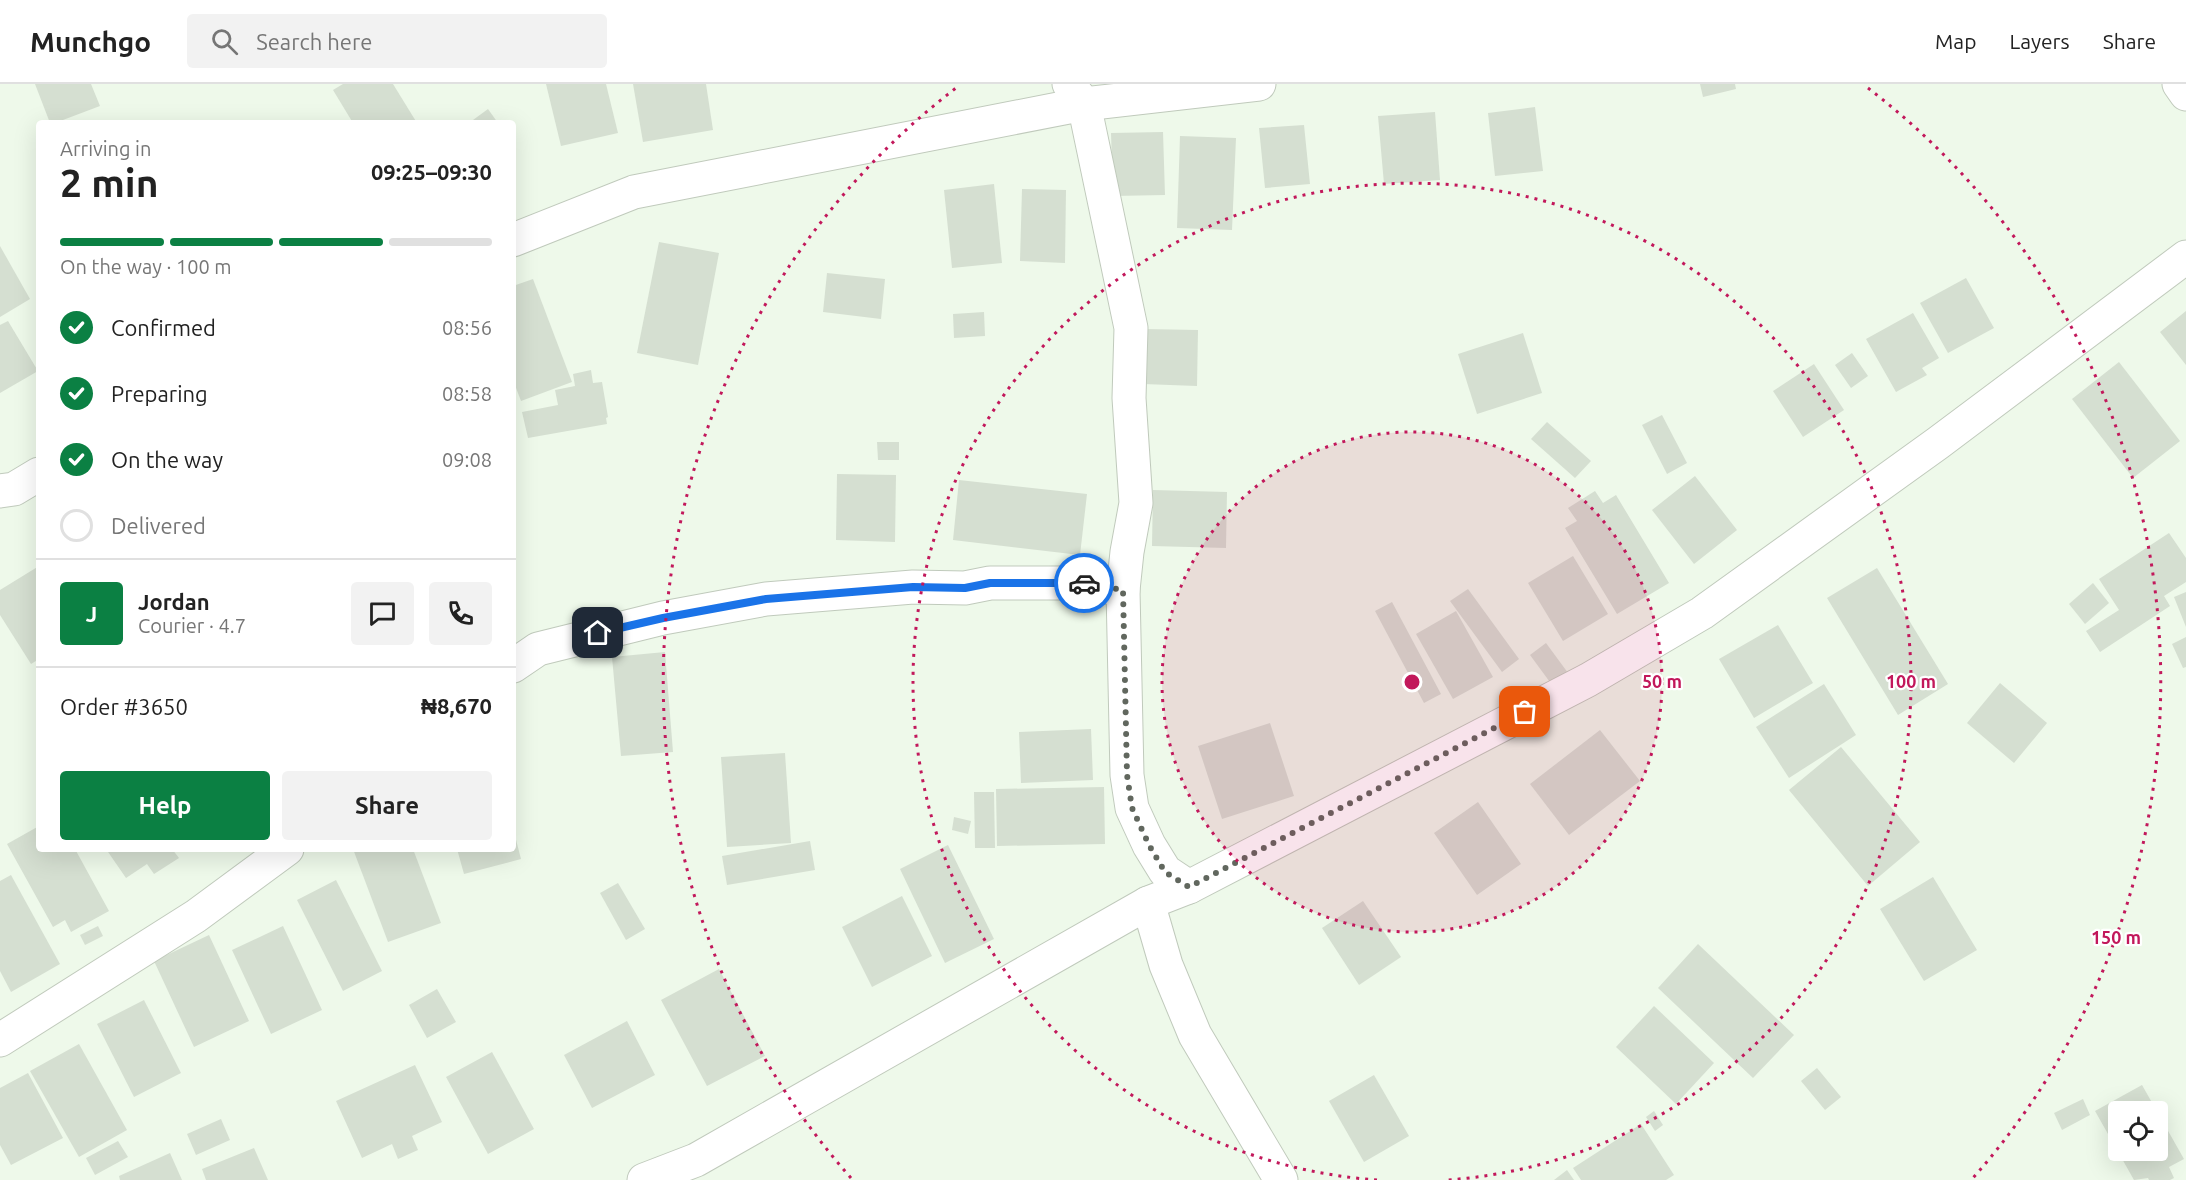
<!DOCTYPE html>
<html lang="en">
<head>
<meta charset="utf-8">
<style>
  :root { --surface:#fff; --page:#f2f2f2; --text:#222; --muted:#767676; --line:#e0e0e0; --accent:#0b8043 }
  body { margin:0; font-family:Ubuntu,sans-serif; background:var(--page); color:var(--text); height:100vh; display:flex; flex-direction:column; font-size:22px; white-space:nowrap }
  * { box-sizing:border-box; margin:0 }
  p { font-size:20px; color:var(--muted) }
  .icon { flex:none; width:33px; height:33px; fill:none; stroke:currentColor; stroke-width:2; stroke-linecap:round; stroke-linejoin:round }
  .map { position:relative; flex:1; overflow:hidden }
  .sheet { position:absolute; left:36px; top:36px; width:480px; height:732px; display:flex; flex-direction:column; background:var(--surface); border-radius:6px; box-shadow:0 6px 24px #0002 }
  .sheet>* { flex:none }
  .tools { position:absolute; left:2108px; top:1017px; display:grid; gap:12px }
  .tools a { display:grid; place-items:center; width:60px; height:60px; border-radius:6px; background:var(--surface); box-shadow:0 6px 24px #0002; font-size:30px }
  .pin { position:absolute; display:grid; place-items:center; width:51px; height:51px; color:#fff; margin:-26px; border-radius:12px; box-shadow:0 3px 9px #0006 }
  .courier { position:absolute; display:grid; place-items:center; width:60px; height:60px; margin:-30px; border:4px solid #1a73e8; border-radius:50%; background:#fff; color:#222; box-shadow:0 2px 8px #0007 }
  .overview em { font-style:normal; font-weight:700 }
  .overview div { display:flex; flex-direction:column-reverse }
  .overview { display:flex; align-items:center; justify-content:space-between; height:102px; padding:0 24px }
  h1 { font-size:39px; font-weight:700; line-height:45px }
  .bar { display:grid; grid-template-columns:repeat(4,1fr); gap:9px 6px; align-content:center; height:72px; padding:0 24px }
  .bar i { height:8px; border-radius:4px; background:var(--line) }
  .bar .selected { background:var(--accent) }
  .bar p { grid-column:span 4 }
  .line { display:flex; align-items:center; gap:15px; padding:0 24px; border-top:2px solid var(--line) }
  .line div { flex:1 }
  .round { display:grid; place-items:center; flex:none; width:63px; height:63px; border-radius:6px; background:var(--page) }
  ol { padding:0 24px; list-style:none }
  li { display:flex; align-items:center; gap:18px; height:66px }
  li p { margin-inline-start:auto }
  li .icon { padding:6px; border-radius:50%; background:var(--accent); color:#fff; stroke-width:4 }
  li:last-child { color:var(--muted) }
  li i { width:33px; height:33px; border:3px solid var(--line); border-radius:50% }
  .cta { display:flex; gap:12px; margin-top:auto; padding:12px 24px }
  .cta a { flex:1; height:69px; border-radius:6px; background:var(--accent); color:#fff; font-size:24px; font-weight:700; line-height:69px; text-align:center }
  .cta a+a { background:var(--page); color:var(--text) }
  header { display:flex; align-items:center; gap:36px; box-sizing:border-box; height:84px; padding:0 30px; background:var(--surface); border-bottom:2px solid var(--line) }
  header strong { font-size:28px }
  nav { display:flex; gap:33px; margin-inline-start:auto; font-size:21px }
  .search { width:420px; height:54px; background:var(--page); display:flex; align-items:center; gap:15px; box-sizing:border-box; padding:0 21px; border-radius:6px; color:var(--muted); font-size:22px }
  .map>svg:first-child { display:block }
</style>
</head>
<body>
<header>
<strong>Munchgo</strong>
<div class="search"><svg class="icon" aria-label="search" viewBox="0 0 24 24"><circle cx="10" cy="10" r="6"/><path d="M15 15l6 6"/></svg>Search here</div>
<nav><a>Map</a><a>Layers</a><a>Share</a></nav>
</header>
<div class="map">
<svg width="2186" height="1096" viewBox="0 0 2186 1096">
  <rect width="100%" height="100%" fill="#eef9ea"/>
  <!-- building -->
  <g fill="#d5dfd1" fill-rule="evenodd">
    <polygon points="35,0 91,0 100,22 55,39 50,39"/>
    <polygon points="343,0 393,0 417,39 353,39 333,6"/>
    <polygon points="546,0 606,0 618,49 561,62"/>
    <polygon points="633,0 706,0 713,46 643,58"/>
    <polygon points="1700,0 1735,0 1736,5 1703,13"/>
    <polygon points="1535,23 1543,87 1495,92 1488,29"/>
    <polygon points="488,25 498,39 475,39 473,36"/>
    <polygon points="1435,28 1440,96 1384,100 1378,32"/>
    <polygon points="1304,41 1310,100 1265,104 1259,44"/>
    <polygon points="1163,48 1165,111 1113,112 1111,49"/>
    <polygon points="1180,52 1236,54 1232,146 1177,144"/>
    <polygon points="994,100 1002,179 952,184 944,106"/>
    <polygon points="1022,105 1066,106 1065,179 1020,177"/>
    <polygon points="659,158 719,169 698,281 637,269"/>
    <polygon points="0,162 30,215 0,233"/>
    <polygon points="827,189 885,195 881,235 823,228"/>
    <polygon points="1966,194 1994,244 1948,269 1920,219"/>
    <polygon points="533,195 572,298 521,317 513,296 513,202"/>
    <polygon points="2186,227 2186,281 2160,248"/>
    <polygon points="984,228 985,252 954,254 953,230"/>
    <polygon points="1913,229 1939,274 1922,284 1927,291 1896,308 1866,255"/>
    <polygon points="8,237 38,287 0,309 0,241"/>
    <polygon points="1144,245 1198,246 1197,302 1143,300"/>
    <polygon points="1523,249 1542,309 1477,330 1458,270"/>
    <polygon points="1852,269 1868,292 1851,304 1835,281"/>
    <polygon points="2119,278 2180,357 2133,394 2072,315"/>
    <polygon points="1814,280 1844,326 1803,353 1773,307"/>
    <polygon points="591,286 593,299 602,298 608,333 606,334 607,340 528,354 522,328 558,321 555,306 575,302 573,290"/>
    <polygon points="1662,331 1687,379 1667,390 1642,341"/>
    <polygon points="1547,338 1591,377 1575,394 1531,355"/>
    <polygon points="877,358 899,358 899,376 878,376"/>
    <polygon points="837,390 896,391 895,458 836,456"/>
    <polygon points="1695,392 1737,446 1694,480 1652,426"/>
    <polygon points="959,396 1087,410 1080,471 953,456"/>
    <polygon points="1153,406 1227,408 1226,464 1152,462"/>
    <polygon points="1595,407 1603,419 1616,411 1669,499 1617,530 1565,444 1577,437 1568,424"/>
    <polygon points="2169,449 2186,474 2186,498 2164,512 2170,522 2100,568 2086,547 2119,526 2099,495"/>
    <polygon points="1573,472 1608,530 1563,557 1528,499"/>
    <polygon points="39,482 39,575 31,580 0,531 0,506"/>
    <polygon points="1877,484 1948,600 1898,631 1827,514"/>
    <polygon points="2093,499 2109,519 2085,540 2069,520"/>
    <polygon points="1468,505 1519,575 1502,588 1450,517"/>
    <polygon points="2186,508 2186,543 2174,513"/>
    <polygon points="1392,518 1441,610 1424,619 1375,527"/>
    <polygon points="1456,527 1493,593 1453,615 1416,550"/>
    <polygon points="1778,541 1813,599 1754,634 1719,575"/>
    <polygon points="2186,553 2186,583 2183,584 2172,560"/>
    <polygon points="1546,559 1571,593 1555,605 1530,571"/>
    <polygon points="665,568 673,668 621,672 612,573"/>
    <polygon points="2000,599 2047,639 2014,679 1967,639"/>
    <polygon points="1824,600 1856,651 1789,694 1756,643"/>
    <polygon points="1270,639 1294,712 1222,735 1198,662"/>
    <polygon points="1091,645 1093,696 1021,699 1019,648"/>
    <polygon points="1600,646 1640,697 1569,751 1530,700"/>
    <polygon points="1841,663 1920,758 1868,802 1789,706"/>
    <polygon points="785,669 791,759 727,763 721,673"/>
    <polygon points="1104,703 1105,760 997,762 996,705"/>
    <polygon points="974,708 994,708 995,764 975,764"/>
    <polygon points="1478,718 1521,780 1477,811 1434,749"/>
    <polygon points="954,733 971,737 968,750 952,746"/>
    <polygon points="39,742 39,765 75,765 109,827 71,848 65,836 53,843 7,760"/>
    <polygon points="514,748 521,775 464,790 457,765 513,765"/>
    <polygon points="810,757 815,786 727,801 722,772"/>
    <polygon points="948,761 994,855 945,879 900,785"/>
    <polygon points="106,765 172,765 179,774 154,790 147,780 126,794"/>
    <polygon points="353,765 413,765 441,839 388,858"/>
    <polygon points="11,791 60,880 11,908 0,887 0,797"/>
    <polygon points="1933,793 1977,866 1924,897 1880,825"/>
    <polygon points="336,796 382,887 343,907 297,816"/>
    <polygon points="618,799 645,845 626,856 600,809"/>
    <polygon points="902,812 932,872 872,903 842,843"/>
    <polygon points="1363,817 1401,873 1359,901 1322,844"/>
    <polygon points="98,842 103,852 85,861 80,851"/>
    <polygon points="283,842 322,926 271,950 232,866"/>
    <polygon points="209,851 249,937 194,963 154,877"/>
    <polygon points="1698,860 1794,951 1753,994 1658,904"/>
    <polygon points="719,885 765,972 707,1002 661,916"/>
    <polygon points="437,905 456,938 427,954 409,921"/>
    <polygon points="144,916 181,989 134,1013 97,940"/>
    <polygon points="1654,922 1714,979 1676,1020 1616,963"/>
    <polygon points="627,937 655,991 592,1024 564,971"/>
    <polygon points="79,960 127,1046 79,1073 30,987"/>
    <polygon points="492,968 534,1045 488,1070 446,993"/>
    <polygon points="415,981 442,1038 412,1052 418,1066 398,1075 392,1060 362,1074 336,1017"/>
    <polygon points="1817,984 1841,1013 1825,1026 1801,997"/>
    <polygon points="28,989 63,1054 11,1081 0,1061 0,1004"/>
    <polygon points="1374,991 1409,1052 1364,1078 1329,1017"/>
    <path d="M2142 1001 2184 1075 2169 1083 2174 1094 2170 1096H2149L2148 1094 2134 1096 2095 1027ZM2118 1028H2157V1066H2118Z"/>
    <polygon points="2083,1015 2090,1031 2062,1046 2054,1029"/>
    <polygon points="1654,1027 1663,1041 1655,1047 1646,1033"/>
    <polygon points="221,1035 230,1056 196,1071 187,1050"/>
    <polygon points="1641,1040 1674,1091 1666,1096 1581,1096 1573,1084"/>
    <polygon points="118,1057 128,1073 95,1091 86,1074"/>
    <polygon points="254,1064 268,1096 206,1096 202,1085"/>
    <polygon points="170,1069 182,1096 120,1096 119,1092"/>
    <polygon points="1567,1086 1574,1096 1554,1096"/>
  </g>
  <g fill="none" stroke-linecap="round" stroke-linejoin="round">
    <defs>
      <g id="minor">
        <polyline points="1069,0 1084,20 1131,244 1129,314 1136,419 1127,468 1123,506 1127,691 1132,724 1149,761 1165,787 1189,803"/>
        <polyline points="2179,0 2186,10"/>
        <polyline points="513,156 634,108 1084,20 1259,0"/>
        <polyline points="0,407 14,405 39,390"/>
        <polyline points="513,582 538,565 663,534 766,515 913,503 965,504 990,499 1087,499 1123,506"/>
        <polyline points="1148,819 1166,881 1195,951 1281,1096"/>
        <polyline points="0,956 196,832 287,765"/>
        <polyline points="644,1096 696,1076 1148,819 1189,803 1588,596 1702,529 1938,359 2186,173"/>
      </g>
    </defs>
    <!-- minor casing -->
    <use href="#minor" stroke="#c0cabc" stroke-width="35"/>
    <!-- minor -->
    <use href="#minor" stroke="#fff" stroke-width="33"/>
  </g>
  <g fill="none" stroke-linecap="round" stroke-linejoin="round">
    <!-- done -->
    <polyline stroke="#61675e" stroke-width="6" stroke-dasharray="0 10.8" points="1084,499 1123,506 1127,691 1132,724 1149,761 1165,788 1189,803 1525,628"/>
    <!-- route -->
    <polyline stroke="#1a73e8" stroke-width="8" points="598,549 663,534 766,515 913,503 965,504 990,499 1084,499"/>
  </g>
  <!-- distance rings -->
  <circle cx="1412" cy="598" r="250" fill="#c2185b" fill-opacity=".12"/>
  <g fill="none" stroke="#c2185b" stroke-width="3" stroke-dasharray="3 6">
    <circle cx="1412" cy="598" r="250"/>
    <path d="M1377 1096A499 499 0 1 1 1447 1096"/>
    <path d="M851 1094A749 749 0 0 1 956 4M1868 4A749 749 0 0 1 1973 1094"/>
  </g>
  <circle cx="1412" cy="598" r="9" fill="#c2185b" stroke="#fff" stroke-width="3"/>
  <g font-size="18" text-anchor="middle" font-weight="bold" fill="#c2185b" stroke="#fff" stroke-width="4.5" stroke-linejoin="round" paint-order="stroke">
    <text x="1662" y="604">50 m</text>
    <text x="1911" y="604">100 m</text>
    <text x="2116" y="860">150 m</text>
  </g>
</svg>
<div class="tools">
<a><svg class="icon" aria-label="locate" viewBox="0 0 24 24"><circle cx="12" cy="12" r="6"/><path d="M12 2v4M12 18v4M2 12h4M18 12h4"/></svg></a>
</div>
<div class="pin" style="left:1525px;top:628px;background:#ea580c"><svg class="icon" aria-label="bag" viewBox="0 0 24 24"><path d="M5 8h14l-1 12H6zM9 8a3 3 0 0 1 6 0"/></svg></div>
<div class="pin" style="left:598px;top:549px;background:#1f2937"><svg class="icon" aria-label="home" viewBox="0 0 24 24"><path d="M3 11l9-7 9 7M6 9v11h12V9"/></svg></div>
<div class="courier" style="left:1084px;top:499px"><svg class="icon" aria-label="car" viewBox="0 0 24 24"><path d="M5 17H2v-5l4-1 3-4h7l3 4 3 1v5h-3M9 17h6M6 11h13"/><circle cx="7" cy="17" r="2"/><circle cx="17" cy="17" r="2"/></svg></div>
<section class="sheet">
<div class="overview"><div><h1>2 min</h1><p>Arriving in</p></div><em>09:25–09:30</em></div>
<div class="bar"><i class="selected"></i><i class="selected"></i><i class="selected"></i><i></i><p>On the way · 100 m</p></div>
<ol>
<li><svg class="icon" aria-label="check" viewBox="0 0 24 24"><path d="M5 12l5 5 9-10"/></svg>Confirmed<p>08:56</p></li>
<li><svg class="icon" aria-label="check" viewBox="0 0 24 24"><path d="M5 12l5 5 9-10"/></svg>Preparing<p>08:58</p></li>
<li><svg class="icon" aria-label="check" viewBox="0 0 24 24"><path d="M5 12l5 5 9-10"/></svg>On the way<p>09:08</p></li>
<li><i></i>Delivered</li>
</ol>
<div class="line" style="height:108px"><b class="round" style="background:var(--accent);color:#fff">J</b><div><b>Jordan</b><p>Courier · 4.7</p></div><a class="round"><svg class="icon" aria-label="chat" viewBox="0 0 24 24"><path d="M4 5h16v11H9l-5 4z"/></svg></a><a class="round"><svg class="icon" aria-label="phone" viewBox="0 0 24 24"><path d="M5 4h4l2 5-3 2q2 4 5 5l2-3 5 2v4C11 20 4 13 5 4z"/></svg></a></div>
<div class="line" style="height:78px"><div>Order #3650</div><b>₦8,670</b></div>
<div class="cta"><a>Help</a><a>Share</a></div>
</section>
</div>
</body>
</html>
